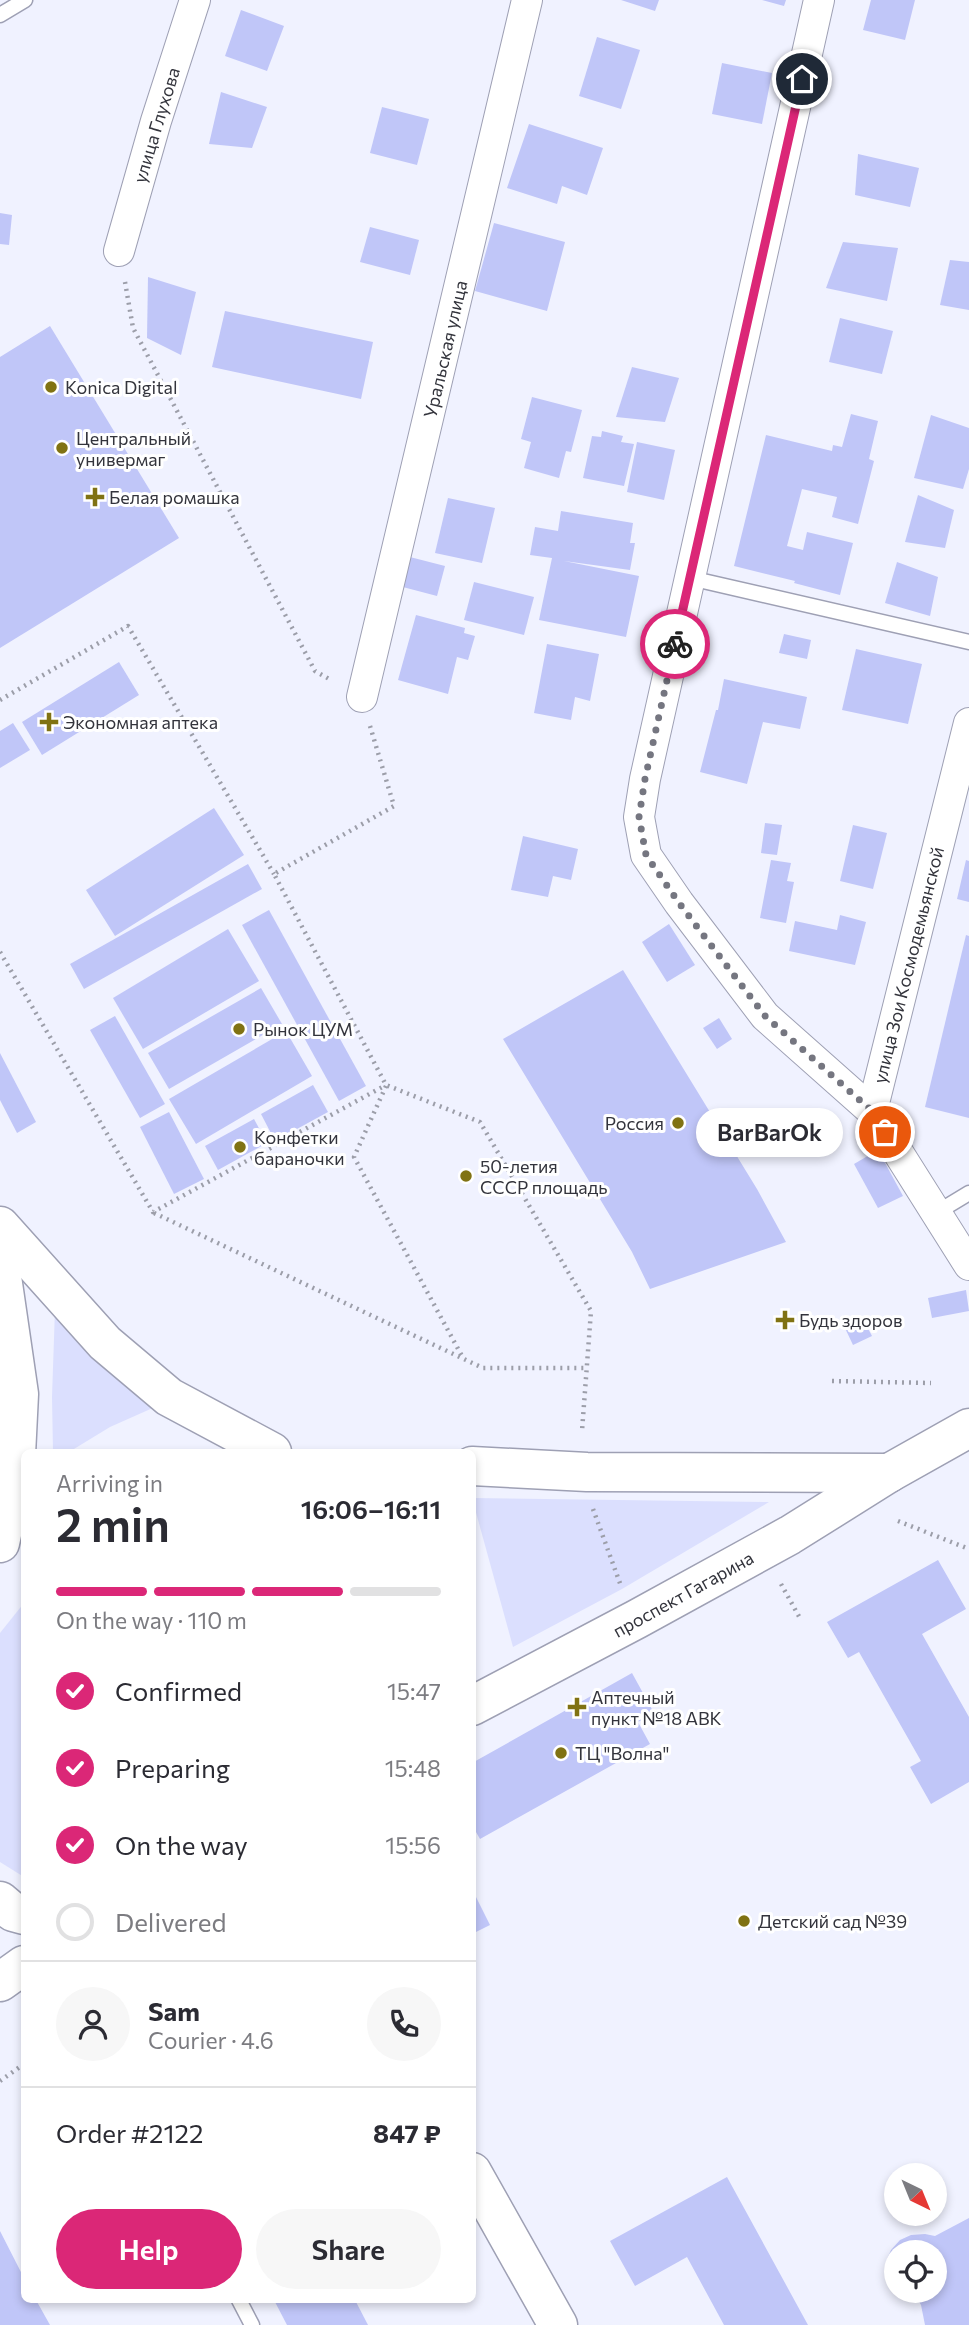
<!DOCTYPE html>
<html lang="en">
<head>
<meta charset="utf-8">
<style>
  :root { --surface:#fff; --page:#f7f7f7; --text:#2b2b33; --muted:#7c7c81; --line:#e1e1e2; --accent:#db2777 }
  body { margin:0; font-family:Commissioner,sans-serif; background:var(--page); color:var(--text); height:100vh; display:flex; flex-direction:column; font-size:26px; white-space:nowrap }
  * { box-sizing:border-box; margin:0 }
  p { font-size:23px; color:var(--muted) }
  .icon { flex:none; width:38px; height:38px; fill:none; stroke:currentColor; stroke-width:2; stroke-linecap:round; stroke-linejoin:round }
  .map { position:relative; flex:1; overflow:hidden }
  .drawer { position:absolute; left:21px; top:1449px; width:455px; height:854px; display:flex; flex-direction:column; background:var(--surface); border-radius:10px; box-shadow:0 4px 10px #0003 }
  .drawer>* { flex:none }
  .needle { width:46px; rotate:137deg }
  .buttons { position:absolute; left:884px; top:2163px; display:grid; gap:14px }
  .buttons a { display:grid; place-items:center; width:63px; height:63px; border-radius:50%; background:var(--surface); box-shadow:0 4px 10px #0003; font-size:35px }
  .pin { position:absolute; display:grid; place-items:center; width:60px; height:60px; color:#fff; margin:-30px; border:4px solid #fff; border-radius:50%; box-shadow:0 2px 7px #0007 }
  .courier { position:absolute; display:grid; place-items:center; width:70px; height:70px; margin:-35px; border:5px solid #db2777; border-radius:50%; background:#fff; color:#222; box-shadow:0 2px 9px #0007 }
  .bubble { position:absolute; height:49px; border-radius:24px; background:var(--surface); box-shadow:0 4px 10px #0003; font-size:23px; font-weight:600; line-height:49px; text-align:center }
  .head em { font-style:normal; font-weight:600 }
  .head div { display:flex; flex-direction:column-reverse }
  .head { display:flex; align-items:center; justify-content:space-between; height:119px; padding:0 35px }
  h1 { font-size:46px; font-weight:600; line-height:52px }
  .bar { display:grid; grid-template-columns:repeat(4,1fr); gap:10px 7px; align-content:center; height:84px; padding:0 35px }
  .bar i { height:9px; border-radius:5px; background:var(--line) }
  .bar .current { background:var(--accent) }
  .bar p { grid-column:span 4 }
  .line { display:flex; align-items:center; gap:18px; padding:0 35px; border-top:2px solid var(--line) }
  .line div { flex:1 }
  .round { display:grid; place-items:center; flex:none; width:74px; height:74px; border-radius:37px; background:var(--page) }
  ol { padding:0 35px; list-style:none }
  li { display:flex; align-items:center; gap:21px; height:77px }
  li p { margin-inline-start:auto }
  li .icon { padding:7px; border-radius:50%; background:var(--accent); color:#fff; stroke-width:4 }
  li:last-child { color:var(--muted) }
  li i { width:38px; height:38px; border:4px solid var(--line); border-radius:50% }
  .primary-button { display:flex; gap:14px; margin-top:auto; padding:14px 35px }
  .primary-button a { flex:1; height:80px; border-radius:42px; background:var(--accent); color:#fff; font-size:28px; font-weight:600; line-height:80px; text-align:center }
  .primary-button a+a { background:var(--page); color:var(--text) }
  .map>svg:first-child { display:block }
</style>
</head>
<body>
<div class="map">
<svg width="969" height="2325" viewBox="0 0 969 2325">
  <rect width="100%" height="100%" fill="#f0f2ff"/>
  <!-- green -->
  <g fill="#dbdffe">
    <polygon points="55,1309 155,1407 110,1427 69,1452 53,1452 52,1397"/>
    <polygon points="472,1498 769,1502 622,1589 513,1647"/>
    <polygon points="24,1603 24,1877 0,1862 0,1633"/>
  </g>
  <!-- building -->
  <g fill="#c0c6f8">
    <polygon points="621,0 659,0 655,11"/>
    <polygon points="762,0 786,0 784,6"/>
    <polygon points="871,0 915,0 905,40 863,30"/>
    <polygon points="241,10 284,26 267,71 225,56"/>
    <polygon points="597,37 640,50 621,109 579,96"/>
    <polygon points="722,63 772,73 762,124 712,114"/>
    <polygon points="221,92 267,107 252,148 209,144"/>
    <polygon points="382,107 429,119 417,165 370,153"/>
    <polygon points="529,124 603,148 587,195 562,186 557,204 507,188"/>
    <polygon points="858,154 919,168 910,207 855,195"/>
    <polygon points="0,213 12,215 9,245 0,244"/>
    <polygon points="494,223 565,242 547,311 475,291"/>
    <polygon points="370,227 419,240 410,275 360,262"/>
    <polygon points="843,242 898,248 887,301 826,288"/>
    <polygon points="950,260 969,262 969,310 940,305"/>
    <polygon points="148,277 196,292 181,355 147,338"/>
    <polygon points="225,311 373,342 361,399 212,367"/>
    <polygon points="840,318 893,331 882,374 829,362"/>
    <polygon points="50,326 179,538 0,648 0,357"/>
    <polygon points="632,367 679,378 665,422 616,417"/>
    <polygon points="532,397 582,410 571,452 566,451 559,478 524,468 531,442 521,439"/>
    <polygon points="851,414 878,421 869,459 874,461 858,524 832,517 837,497 802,489 787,546 803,550 807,532 853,543 840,595 794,583 795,581 734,566 766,435 832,451 833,445 842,447"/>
    <polygon points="931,415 969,428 969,469 963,489 914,478"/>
    <polygon points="602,431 623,436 621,442 634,444 624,486 583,478 592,436 601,437"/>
    <polygon points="637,442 675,450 664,500 627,492"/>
    <polygon points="918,495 954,510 945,548 905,542"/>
    <polygon points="448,498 495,508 482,563 435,553"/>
    <polygon points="561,511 633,523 630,543 635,543 630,570 564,561 639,576 626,637 539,620 552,558 530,555 535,527 558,531"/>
    <polygon points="406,556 445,566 437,596 399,586"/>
    <polygon points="897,562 938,577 930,616 885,603"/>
    <polygon points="474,582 534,597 524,635 464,620"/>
    <polygon points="416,615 465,628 464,633 475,636 468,660 457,657 448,694 398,680"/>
    <polygon points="784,634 811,640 807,659 779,653"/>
    <polygon points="547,644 599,654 590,701 575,697 571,720 534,713"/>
    <polygon points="856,649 922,664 908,724 842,710"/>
    <polygon points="119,662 139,695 42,755 22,722"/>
    <polygon points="724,679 807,697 800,729 763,722 747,784 700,772 716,710 718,710"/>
    <polygon points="13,723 30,750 0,768 0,731"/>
    <polygon points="214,808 244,855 115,936 86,890"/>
    <polygon points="765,823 782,825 777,855 761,853"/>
    <polygon points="853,825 887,833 873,889 840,881"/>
    <polygon points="523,836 578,849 571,880 553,876 548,897 511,890"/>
    <polygon points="771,860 791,863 787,881 794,882 786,923 760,918"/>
    <polygon points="966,860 969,861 969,902 957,899"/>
    <polygon points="248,864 262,889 84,989 70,964"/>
    <polygon points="269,910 366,1086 339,1101 242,925"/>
    <polygon points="840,915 866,922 855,965 789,951 795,921 837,930"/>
    <polygon points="669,924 695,965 667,982 642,942"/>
    <polygon points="228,929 259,981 143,1049 113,998"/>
    <polygon points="966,935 969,936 969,1118 925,1107"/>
    <polygon points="623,970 757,1189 786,1242 650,1289 632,1252 503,1039"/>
    <polygon points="261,988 282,1024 169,1089 148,1053"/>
    <polygon points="115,1016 165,1104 140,1118 90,1030"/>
    <polygon points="719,1018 732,1039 717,1049 703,1028"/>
    <polygon points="286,1031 312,1076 196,1144 169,1099"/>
    <polygon points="0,1053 36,1122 17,1133 0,1100"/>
    <polygon points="313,1085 328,1112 275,1141 261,1114"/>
    <polygon points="169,1112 204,1179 174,1194 140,1127"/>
    <polygon points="254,1119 267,1143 218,1170 205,1146"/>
    <polygon points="878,1150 903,1196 878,1208 854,1164"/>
    <polygon points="966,1290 969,1311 932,1318 928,1298"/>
    <polygon points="862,1317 872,1336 853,1345 844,1326"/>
    <polygon points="938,1560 966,1609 922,1634 969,1717 969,1782 931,1804 910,1767 921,1761 859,1652 848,1658 827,1622"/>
    <polygon points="632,1673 654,1713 638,1722 650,1744 480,1839 472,1825 472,1763"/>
    <polygon points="472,1889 490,1925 472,1934"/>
    <polygon points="727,2177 808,2325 724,2325 687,2257 635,2286 610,2241"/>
    <polygon points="969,2218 969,2325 925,2325 921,2305 913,2291 934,2291 934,2252 896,2252 896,2285 887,2274 886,2261 891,2250 900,2240 911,2235 925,2234 935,2236"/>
    <polygon points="0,2231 24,2278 24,2300 36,2300 50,2325 0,2325"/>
    <polygon points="274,2300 355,2300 368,2325 287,2325"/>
  </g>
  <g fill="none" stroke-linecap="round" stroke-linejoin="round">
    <defs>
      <g id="service">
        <polyline points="0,15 25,0"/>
        <polyline points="690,578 969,642"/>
        <polyline points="936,1213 969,1193"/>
        <polyline points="239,2300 252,2325"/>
      </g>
      <g id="minor">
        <polyline points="819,0 645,779 639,817 646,855 679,903 765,1016 872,1111"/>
        <polyline points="119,251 156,121 195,0"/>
        <polyline points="362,697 527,0"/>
        <polyline points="969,723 872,1111 969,1265"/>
      </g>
      <g id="secondary">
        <polyline points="0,1226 105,1343 169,1397 272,1452"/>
        <polyline points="0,1263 19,1394 15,1475 0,1543"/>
        <polyline points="472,1466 587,1472 889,1473"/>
        <polyline points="472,1706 637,1619 790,1535 889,1473 969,1428"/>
        <polyline points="0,1901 13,1912 24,1915"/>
        <polyline points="0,1982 24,1965"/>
        <polyline points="472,2172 558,2325"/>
      </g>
    </defs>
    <!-- service casing -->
    <use href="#service" stroke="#9ea0b4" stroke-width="17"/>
    <!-- minor casing -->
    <use href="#minor" stroke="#9ea0b4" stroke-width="32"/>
    <!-- secondary casing -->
    <use href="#secondary" stroke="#9ea0b4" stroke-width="41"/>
    <!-- path -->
    <g stroke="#9c9ea9" stroke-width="4.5" stroke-dasharray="2 5" stroke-linecap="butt">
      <polyline points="125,282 133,328 315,671 331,680"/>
      <polyline points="0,700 128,626 274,874"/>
      <polyline points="370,726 394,806 274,874 386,1085 480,1122 591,1311 582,1431"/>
      <polyline points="0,952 153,1212 386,1085"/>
      <polyline points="386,1086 354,1157 463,1358"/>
      <polyline points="154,1213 483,1368 586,1368"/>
      <polyline points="832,1381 931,1383"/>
      <polyline points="593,1509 621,1586"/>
      <polyline points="898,1521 969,1549"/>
      <polyline points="781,1584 801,1620"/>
      <polyline points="0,2081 24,2064"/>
    </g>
    <!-- service -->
    <use href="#service" stroke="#fff" stroke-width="14"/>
    <!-- minor -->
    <use href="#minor" stroke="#fff" stroke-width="30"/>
    <!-- secondary -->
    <use href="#secondary" stroke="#fff" stroke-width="38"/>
  </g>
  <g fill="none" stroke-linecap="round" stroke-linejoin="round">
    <!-- done -->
    <polyline stroke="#757680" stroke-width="7" stroke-dasharray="0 12.6" points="675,644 645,779 639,817 646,855 679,903 765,1016 872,1111 885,1132"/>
    <!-- route -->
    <polyline stroke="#db2777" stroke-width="9" points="675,644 802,79"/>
  </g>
  <!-- markers -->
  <g fill="#807213" stroke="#fff" stroke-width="2.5">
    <circle cx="51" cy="387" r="7"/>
    <circle cx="62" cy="448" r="7"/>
    <path d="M91.5 486.5h7v7h7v7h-7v7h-7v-7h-7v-7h7z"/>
    <path d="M45.5 711.5h7v7h7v7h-7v7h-7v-7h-7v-7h7z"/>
    <circle cx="239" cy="1029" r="7"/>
    <circle cx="678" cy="1123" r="7"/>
    <circle cx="240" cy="1147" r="7"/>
    <circle cx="466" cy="1176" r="7"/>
    <path d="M781.5 1309.5h7v7h7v7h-7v7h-7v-7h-7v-7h7z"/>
    <path d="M573.5 1696.5h7v7h7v7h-7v7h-7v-7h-7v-7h7z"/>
    <circle cx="561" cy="1753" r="7"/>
    <circle cx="744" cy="1921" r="7"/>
  </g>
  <g text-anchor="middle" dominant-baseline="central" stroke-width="6" stroke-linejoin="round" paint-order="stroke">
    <!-- street labels -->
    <g font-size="18" fill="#33343c" stroke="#fff">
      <text transform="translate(156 125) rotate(-73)">улица Глухова</text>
      <text transform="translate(445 349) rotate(-77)">Уральская улица</text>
      <text transform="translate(908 965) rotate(-76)">улица Зои Космодемьянской</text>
      <text transform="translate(683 1594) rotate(-29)">проспект Гагарина</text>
    </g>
    <!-- poi labels -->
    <g font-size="18" fill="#33343c" stroke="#fff" text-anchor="start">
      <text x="65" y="387">Konica Digital</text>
      <text x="76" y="438">Центральный<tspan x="76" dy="21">универмаг</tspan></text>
      <text x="109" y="497">Белая ромашка</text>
      <text x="63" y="722">Экономная аптека</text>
      <text x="253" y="1029">Рынок ЦУМ</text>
      <text x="664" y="1123" text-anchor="end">Россия</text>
      <text x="254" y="1137">Конфетки<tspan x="254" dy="21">бараночки</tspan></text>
      <text x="480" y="1166">50-летия<tspan x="480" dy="21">СССР площадь</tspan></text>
      <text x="799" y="1320">Будь здоров</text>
      <text x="591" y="1697">Аптечный<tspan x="591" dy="21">пункт №18 АВК</tspan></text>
      <text x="575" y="1753">ТЦ "Волна"</text>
      <text x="758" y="1921">Детский сад №39</text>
    </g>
  </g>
</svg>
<div class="buttons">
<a><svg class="needle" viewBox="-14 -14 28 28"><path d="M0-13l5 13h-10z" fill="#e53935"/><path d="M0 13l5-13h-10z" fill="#7c7c81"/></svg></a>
<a><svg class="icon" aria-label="locate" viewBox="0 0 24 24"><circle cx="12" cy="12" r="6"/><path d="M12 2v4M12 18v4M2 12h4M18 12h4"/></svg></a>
</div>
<div class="pin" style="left:885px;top:1132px;background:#ea580c"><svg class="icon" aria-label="bag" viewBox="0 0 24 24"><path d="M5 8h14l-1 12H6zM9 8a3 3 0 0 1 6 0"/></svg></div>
<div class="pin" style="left:802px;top:79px;background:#1f2937"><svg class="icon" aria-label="home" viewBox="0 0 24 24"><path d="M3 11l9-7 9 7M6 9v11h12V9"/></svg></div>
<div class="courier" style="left:675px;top:644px"><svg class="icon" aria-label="bike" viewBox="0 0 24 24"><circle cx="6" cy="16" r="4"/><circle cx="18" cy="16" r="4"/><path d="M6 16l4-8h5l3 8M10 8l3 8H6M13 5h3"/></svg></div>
<div class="bubble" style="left:696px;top:1108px;width:147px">BarBarOk</div>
<section class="drawer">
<div class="head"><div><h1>2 min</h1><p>Arriving in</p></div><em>16:06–16:11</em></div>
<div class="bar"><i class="current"></i><i class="current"></i><i class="current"></i><i></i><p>On the way · 110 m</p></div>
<ol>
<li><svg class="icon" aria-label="check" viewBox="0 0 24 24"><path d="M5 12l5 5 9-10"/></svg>Confirmed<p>15:47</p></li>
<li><svg class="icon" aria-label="check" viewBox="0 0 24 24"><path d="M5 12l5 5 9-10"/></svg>Preparing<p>15:48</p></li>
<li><svg class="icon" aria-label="check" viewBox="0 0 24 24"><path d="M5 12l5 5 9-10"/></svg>On the way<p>15:56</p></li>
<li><i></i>Delivered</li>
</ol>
<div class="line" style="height:126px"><a class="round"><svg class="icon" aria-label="person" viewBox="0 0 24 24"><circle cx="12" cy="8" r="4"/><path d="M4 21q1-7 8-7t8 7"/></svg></a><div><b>Sam</b><p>Courier · 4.6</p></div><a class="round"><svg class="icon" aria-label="phone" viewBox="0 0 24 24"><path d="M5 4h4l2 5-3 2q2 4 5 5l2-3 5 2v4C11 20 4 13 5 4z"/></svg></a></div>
<div class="line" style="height:91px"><div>Order #2122</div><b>847 ₽</b></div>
<div class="primary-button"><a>Help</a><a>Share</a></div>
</section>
</div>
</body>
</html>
